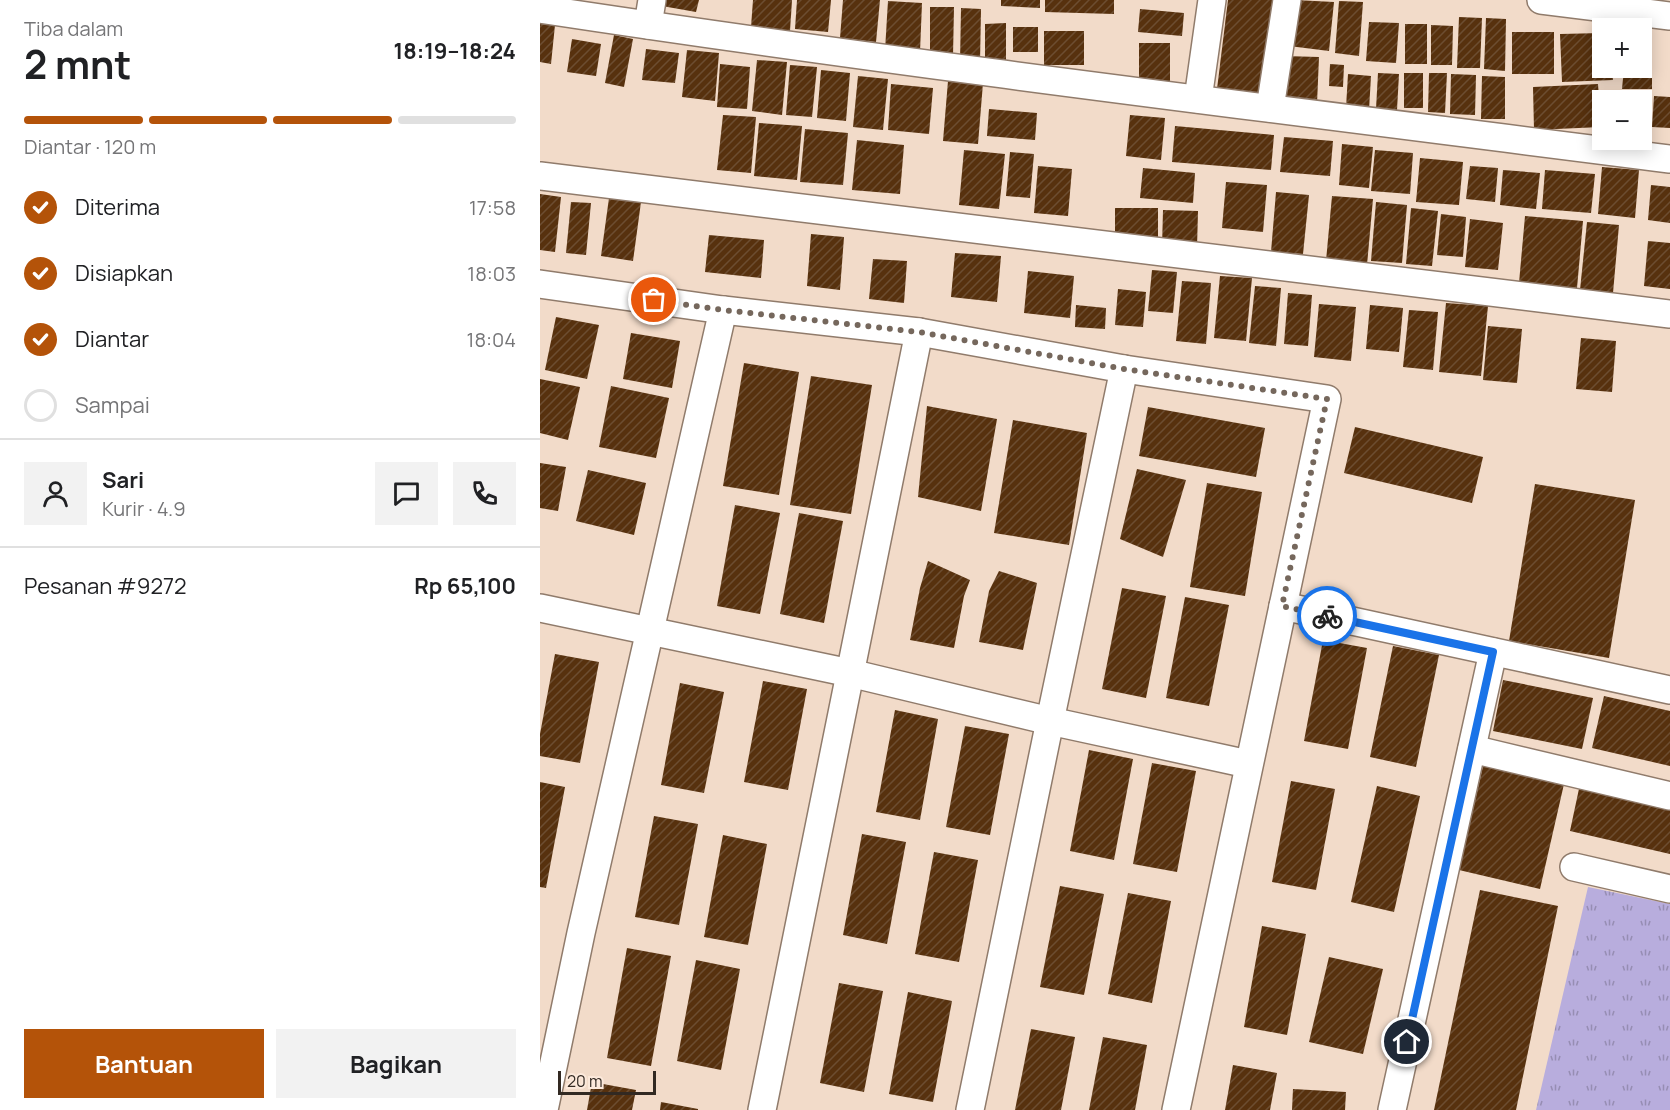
<!DOCTYPE html>
<html lang="id">
<head>
<meta charset="utf-8">
<style>
  :root { --surface:#fff; --page:#f2f2f2; --text:#202124; --muted:#757577; --line:#e0e0e0; --accent:#b45309 }
  body { margin:0; font-family:Manrope,sans-serif; background:var(--page); color:var(--text); height:100vh; display:flex; flex-direction:column; font-size:22px; white-space:nowrap }
  * { box-sizing:border-box; margin:0 }
  p { font-size:20px; color:var(--muted) }
  .icon { flex:none; width:33px; height:33px; fill:none; stroke:currentColor; stroke-width:2; stroke-linecap:round; stroke-linejoin:round }
  .map { position:relative; flex:1; overflow:hidden }
  .sheet { display:flex; flex-direction:column; background:var(--surface); width:540px }
  .sheet>* { flex:none }
  .controls { position:absolute; left:1052px; top:18px; display:grid; gap:12px }
  .controls a { display:grid; place-items:center; width:60px; height:60px; border-radius:0px; background:var(--surface); box-shadow:0 3px 15px #0003; font-size:30px }
  .scale { position:absolute; left:18px; bottom:15px; width:98px; box-sizing:border-box; padding-left:6px; border:3px solid #322922; border-top:0; font-size:16px; line-height:21px; white-space:nowrap; color:#322922; -webkit-text-stroke:4px #fce9db; paint-order:stroke }
  .pin { position:absolute; display:grid; place-items:center; width:51px; height:51px; color:#fff; margin:-26px; border:3px solid #fff; border-radius:50%; box-shadow:0 2px 6px #0007 }
  .courier { position:absolute; display:grid; place-items:center; width:60px; height:60px; margin:-30px; border:4px solid #1a73e8; border-radius:50%; background:#fff; color:#222; box-shadow:0 2px 8px #0007 }
  .headline em { font-style:normal; font-weight:700 }
  .headline div { display:flex; flex-direction:column-reverse }
  .headline { display:flex; align-items:center; justify-content:space-between; height:102px; padding:0 24px }
  h1 { font-size:39px; font-weight:700; line-height:45px }
  .bar { display:grid; grid-template-columns:repeat(4,1fr); gap:9px 6px; align-content:center; height:72px; padding:0 24px }
  .bar i { height:8px; border-radius:4px; background:var(--line) }
  .bar .active { background:var(--accent) }
  .bar p { grid-column:span 4 }
  .line { display:flex; align-items:center; gap:15px; padding:0 24px; border-top:2px solid var(--line) }
  .line div { flex:1 }
  .round { display:grid; place-items:center; flex:none; width:63px; height:63px; border-radius:0px; background:var(--page) }
  ol { padding:0 24px; list-style:none }
  li { display:flex; align-items:center; gap:18px; height:66px }
  li p { margin-inline-start:auto }
  li .icon { padding:6px; border-radius:50%; background:var(--accent); color:#fff; stroke-width:4 }
  li:last-child { color:var(--muted) }
  li i { width:33px; height:33px; border:3px solid var(--line); border-radius:50% }
  .button { display:flex; gap:12px; margin-top:auto; padding:12px 24px }
  .button a { flex:1; height:69px; border-radius:0px; background:var(--accent); color:#fff; font-size:24px; font-weight:700; line-height:69px; text-align:center }
  .button a+a { background:var(--page); color:var(--text) }
  main { display:flex; flex:1; min-height:0 }
  .map>svg:first-child { display:block }
</style>
</head>
<body>
<main>
<section class="sheet">
<div class="headline"><div><h1>2 mnt</h1><p>Tiba dalam</p></div><em>18:19–18:24</em></div>
<div class="bar"><i class="active"></i><i class="active"></i><i class="active"></i><i></i><p>Diantar · 120 m</p></div>
<ol>
<li><svg class="icon" aria-label="check" viewBox="0 0 24 24"><path d="M5 12l5 5 9-10"/></svg>Diterima<p>17:58</p></li>
<li><svg class="icon" aria-label="check" viewBox="0 0 24 24"><path d="M5 12l5 5 9-10"/></svg>Disiapkan<p>18:03</p></li>
<li><svg class="icon" aria-label="check" viewBox="0 0 24 24"><path d="M5 12l5 5 9-10"/></svg>Diantar<p>18:04</p></li>
<li><i></i>Sampai</li>
</ol>
<div class="line" style="height:108px"><a class="round"><svg class="icon" aria-label="person" viewBox="0 0 24 24"><circle cx="12" cy="8" r="4"/><path d="M4 21q1-7 8-7t8 7"/></svg></a><div><b>Sari</b><p>Kurir · 4.9</p></div><a class="round"><svg class="icon" aria-label="chat" viewBox="0 0 24 24"><path d="M4 5h16v11H9l-5 4z"/></svg></a><a class="round"><svg class="icon" aria-label="phone" viewBox="0 0 24 24"><path d="M5 4h4l2 5-3 2q2 4 5 5l2-3 5 2v4C11 20 4 13 5 4z"/></svg></a></div>
<div class="line" style="height:78px"><div>Pesanan #9272</div><b>Rp 65,100</b></div>
<div class="button"><a>Bantuan</a><a>Bagikan</a></div>
</section>
<div class="map">
<svg width="1130" height="1110" viewBox="0 0 1130 1110">
  <defs>
    <pattern id="grass-tufts" width="24" height="20" patternUnits="userSpaceOnUse" patternTransform="scale(1.5)"><rect width="24" height="20" fill="#b8addd"/><path d="M3 7l-1-3M5 7V3M7 7l1-3M15 17l-1-3M17 17v-4M19 17l1-3" fill="none" stroke="#968db3"/></pattern>
    <pattern id="building-hatch" width="6" height="6" patternUnits="userSpaceOnUse" patternTransform="scale(1.5)"><rect width="6" height="6" fill="#57310e"/><path d="M-1 1l2-2M0 6l6-6M5 7l2-2" fill="none" stroke="#6c4d31"/></pattern>
  </defs>
  <rect width="100%" height="100%" fill="#f2dbc9"/>
  <!-- grass -->
  <polygon fill="url(#grass-tufts)" points="1048,887 1130,904 1130,1110 996,1110"/>
  <!-- building -->
  <g fill="url(#building-hatch)">
    <polygon points="123,0 159,0 156,12 122,6"/>
    <polygon points="213,0 252,0 250,31 211,27"/>
    <polygon points="257,0 291,0 288,32 255,29"/>
    <polygon points="303,0 340,0 336,42 300,38"/>
    <polygon points="461,0 500,0 500,8 461,6"/>
    <polygon points="505,0 574,0 574,14 505,12"/>
    <polygon points="688,0 737,0 724,96 677,89"/>
    <polygon points="755,0 794,2 789,51 749,46"/>
    <polygon points="348,1 382,3 380,52 345,50"/>
    <polygon points="799,1 823,2 819,56 795,53"/>
    <polygon points="390,7 414,7 413,56 390,56"/>
    <polygon points="421,8 441,9 440,63 420,63"/>
    <polygon points="600,9 644,13 642,36 598,32"/>
    <polygon points="919,17 942,18 940,68 917,68"/>
    <polygon points="946,18 966,19 965,71 944,69"/>
    <polygon points="829,22 859,23 856,63 826,61"/>
    <polygon points="466,23 466,60 445,61 445,24"/>
    <polygon points="0,24 15,25 11,64 0,62"/>
    <rect x="865" y="24" width="22" height="40"/>
    <polygon points="891,25 913,26 912,65 891,65"/>
    <rect x="473" y="27" width="25" height="25"/>
    <rect x="504" y="31" width="40" height="34"/>
    <rect x="972" y="32" width="42" height="42"/>
    <polygon points="1062,33 1062,68 1072,68 1073,80 1022,82 1020,34"/>
    <polygon points="74,35 93,39 84,87 65,83"/>
    <polygon points="32,39 61,44 56,76 27,72"/>
    <rect x="599" y="43" width="31" height="45"/>
    <polygon points="1101,47 1112,47 1112,89 1082,89 1084,68 1101,68"/>
    <polygon points="106,49 139,53 135,83 102,80"/>
    <polygon points="147,50 179,53 175,101 142,97"/>
    <polygon points="744,56 779,57 777,104 742,103"/>
    <polygon points="217,60 247,62 242,115 212,111"/>
    <polygon points="180,64 210,67 207,109 177,107"/>
    <polygon points="790,64 804,65 803,87 789,86"/>
    <polygon points="250,65 277,67 272,117 246,115"/>
    <polygon points="281,70 310,73 306,121 277,118"/>
    <polygon points="838,73 859,74 857,110 836,109"/>
    <rect x="864" y="73" width="19" height="35"/>
    <polygon points="889,73 907,73 905,113 888,112"/>
    <polygon points="808,74 831,76 829,110 806,108"/>
    <polygon points="911,74 936,75 935,115 910,114"/>
    <polygon points="318,76 348,79 343,130 313,127"/>
    <polygon points="942,76 965,77 965,119 941,119"/>
    <polygon points="408,81 443,83 438,144 403,141"/>
    <polygon points="351,84 393,88 389,134 348,130"/>
    <polygon points="1058,84 1061,127 994,130 993,87"/>
    <polygon points="1065,91 1088,92 1087,100 1065,100"/>
    <polygon points="1114,96 1130,97 1130,128 1112,127"/>
    <polygon points="1101,101 1108,102 1105,130 1101,129"/>
    <polygon points="449,109 497,113 495,140 447,136"/>
    <polygon points="183,115 216,117 211,173 177,170"/>
    <polygon points="590,115 625,118 621,160 586,156"/>
    <polygon points="219,123 262,126 257,180 214,176"/>
    <polygon points="635,126 734,135 731,170 632,162"/>
    <polygon points="265,129 308,133 303,185 260,182"/>
    <polygon points="744,137 793,141 790,176 740,172"/>
    <polygon points="317,140 364,145 360,194 312,190"/>
    <polygon points="802,144 833,147 829,188 799,185"/>
    <polygon points="424,150 465,154 459,209 419,205"/>
    <polygon points="835,150 873,153 870,194 831,191"/>
    <polygon points="470,152 494,154 490,198 466,196"/>
    <polygon points="880,158 923,162 919,205 876,202"/>
    <polygon points="498,166 532,169 528,216 494,213"/>
    <polygon points="930,166 958,168 955,202 926,199"/>
    <polygon points="1062,167 1099,170 1095,218 1058,214"/>
    <polygon points="603,168 655,173 653,203 600,198"/>
    <polygon points="963,170 1000,173 996,209 960,205"/>
    <polygon points="1005,170 1055,174 1051,213 1002,209"/>
    <polygon points="686,182 727,185 723,232 682,228"/>
    <polygon points="1111,185 1130,187 1130,223 1108,220"/>
    <polygon points="736,192 769,195 763,254 731,252"/>
    <polygon points="0,194 21,197 15,252 0,250"/>
    <polygon points="792,196 833,199 827,265 786,261"/>
    <polygon points="69,198 101,202 93,261 61,256"/>
    <polygon points="31,202 51,203 46,255 26,253"/>
    <polygon points="836,202 867,205 862,263 831,261"/>
    <rect x="575" y="208" width="43" height="33"/>
    <polygon points="871,208 898,211 892,266 866,264"/>
    <polygon points="623,210 658,211 657,248 622,247"/>
    <polygon points="901,214 926,217 923,257 897,255"/>
    <polygon points="985,216 1043,221 1037,288 979,283"/>
    <polygon points="930,219 963,223 958,270 925,267"/>
    <polygon points="1047,222 1079,225 1073,293 1040,290"/>
    <polygon points="271,234 304,237 300,290 267,286"/>
    <polygon points="169,235 224,240 221,278 165,272"/>
    <polygon points="1108,241 1130,243 1130,289 1104,286"/>
    <polygon points="415,253 461,256 457,302 411,297"/>
    <polygon points="333,259 367,261 364,303 329,299"/>
    <polygon points="612,270 637,272 633,313 608,311"/>
    <polygon points="488,271 534,276 530,318 484,313"/>
    <polygon points="680,276 712,278 706,341 674,338"/>
    <polygon points="642,281 671,283 666,344 636,341"/>
    <polygon points="715,286 741,288 736,346 709,343"/>
    <polygon points="578,289 606,292 603,327 575,325"/>
    <polygon points="748,293 772,295 768,346 744,344"/>
    <polygon points="906,303 948,306 941,376 899,372"/>
    <polygon points="779,304 816,307 811,361 774,357"/>
    <polygon points="536,305 566,308 565,329 535,327"/>
    <polygon points="830,305 863,308 859,352 826,349"/>
    <polygon points="869,310 898,312 893,370 863,367"/>
    <polygon points="16,317 59,325 47,379 5,370"/>
    <polygon points="948,326 982,329 977,383 943,380"/>
    <polygon points="91,333 140,341 132,388 83,379"/>
    <polygon points="1041,338 1076,341 1072,392 1036,389"/>
    <polygon points="204,363 259,372 239,495 183,486"/>
    <polygon points="271,376 332,385 311,514 250,505"/>
    <polygon points="0,379 40,387 28,440 0,433"/>
    <polygon points="71,386 129,398 116,458 59,447"/>
    <polygon points="387,406 457,419 441,511 378,497"/>
    <polygon points="608,407 725,428 716,477 599,456"/>
    <polygon points="473,420 547,433 529,545 454,533"/>
    <polygon points="815,427 943,457 932,503 804,473"/>
    <polygon points="0,463 26,467 18,511 0,508"/>
    <polygon points="597,469 646,480 623,557 580,539"/>
    <polygon points="48,470 106,483 94,535 36,521"/>
    <polygon points="667,483 722,492 705,596 650,587"/>
    <polygon points="995,484 1095,500 1069,658 969,641"/>
    <polygon points="195,505 240,513 220,614 177,606"/>
    <polygon points="259,513 303,521 284,623 240,614"/>
    <polygon points="388,561 430,580 424,596 414,648 370,640 380,588"/>
    <polygon points="459,571 497,583 483,650 439,642 449,591"/>
    <polygon points="582,588 626,596 606,698 562,689"/>
    <polygon points="645,597 689,605 669,706 626,698"/>
    <polygon points="783,640 827,648 808,749 764,741"/>
    <polygon points="853,646 899,655 876,767 830,757"/>
    <polygon points="15,654 59,662 40,763 0,756 0,734"/>
    <polygon points="963,680 1053,698 1042,749 953,731"/>
    <polygon points="223,681 267,689 248,790 204,782"/>
    <polygon points="140,683 184,692 164,793 121,785"/>
    <polygon points="1064,696 1130,711 1130,766 1052,748"/>
    <polygon points="355,710 398,719 380,820 336,812"/>
    <polygon points="425,726 469,734 450,835 406,827"/>
    <polygon points="549,750 593,759 574,860 530,851"/>
    <polygon points="612,763 656,771 637,872 593,864"/>
    <polygon points="943,766 1024,784 1000,889 919,870"/>
    <polygon points="751,781 795,789 776,890 732,882"/>
    <polygon points="0,782 25,787 6,888 0,887"/>
    <polygon points="1040,784 1130,805 1130,854 1030,831"/>
    <polygon points="837,786 880,796 854,912 811,902"/>
    <polygon points="114,816 158,824 139,925 95,917"/>
    <polygon points="322,834 366,842 347,944 303,935"/>
    <polygon points="183,835 227,844 208,945 164,937"/>
    <polygon points="394,852 438,860 419,962 375,954"/>
    <polygon points="520,886 564,894 544,995 500,987"/>
    <polygon points="940,890 1018,906 976,1110 894,1110"/>
    <polygon points="588,893 631,901 612,1003 568,994"/>
    <polygon points="722,926 766,934 747,1035 704,1027"/>
    <polygon points="87,948 131,956 111,1066 67,1058"/>
    <polygon points="789,957 843,969 823,1054 769,1042"/>
    <polygon points="156,960 200,969 181,1070 137,1061"/>
    <polygon points="299,983 343,991 324,1092 280,1083"/>
    <polygon points="368,992 412,1001 393,1102 349,1094"/>
    <polygon points="491,1029 535,1037 521,1110 475,1110"/>
    <polygon points="563,1037 607,1045 595,1110 549,1110"/>
    <polygon points="693,1065 737,1073 730,1110 685,1110"/>
    <polygon points="52,1082 96,1090 92,1110 47,1110"/>
    <polygon points="753,1089 806,1092 805,1110 752,1110"/>
    <polygon points="121,1102 158,1109 158,1110 120,1110"/>
  </g>
  <g fill="none" stroke-linecap="round" stroke-linejoin="round">
    <defs>
      <g id="street">
        <polyline points="1001,0 1130,16"/>
        <path d="M0 9C376 66 753 111 1130 159"/>
        <polyline points="108,25 112,0"/>
        <polyline points="658,99 672,0"/>
        <polyline points="730,108 747,0"/>
        <polyline points="0,176 1130,314"/>
        <polyline points="0,284 183,310 379,332 584,369 787,399 636,1110"/>
        <polyline points="743,606 1130,690"/>
        <polyline points="0,608 310,673 510,721 708,764"/>
        <polyline points="932,749 1130,796"/>
        <polyline points="1034,867 1130,889"/>
        <polyline points="4,1110 41,933 183,310"/>
        <polyline points="222,1110 379,332"/>
        <polyline points="430,1110 510,721 584,369"/>
        <polyline points="852,1110 953,652"/>
      </g>
    </defs>
    <!-- street casing -->
    <use href="#street" stroke="#907b6b" stroke-width="30"/>
    <!-- street -->
    <use href="#street" stroke="#fff" stroke-width="27"/>
  </g>
  <g fill="none" stroke-linecap="round" stroke-linejoin="round">
    <!-- done -->
    <polyline stroke="#75675c" stroke-width="6" stroke-dasharray="0 10.8" points="114,300 183,310 379,332 584,369 787,399 742,606 787,616"/>
    <!-- route -->
    <polyline stroke="#1a73e8" stroke-width="8" points="787,616 953,652 867,1042"/>
  </g>
</svg>
<div class="controls">
<a>+</a>
<a>−</a>
</div>
<div class="scale">20 m</div>
<div class="pin" style="left:114px;top:300px;background:#ea580c"><svg class="icon" aria-label="bag" viewBox="0 0 24 24"><path d="M5 8h14l-1 12H6zM9 8a3 3 0 0 1 6 0"/></svg></div>
<div class="pin" style="left:867px;top:1042px;background:#1f2937"><svg class="icon" aria-label="home" viewBox="0 0 24 24"><path d="M3 11l9-7 9 7M6 9v11h12V9"/></svg></div>
<div class="courier" style="left:787px;top:616px"><svg class="icon" aria-label="bike" viewBox="0 0 24 24"><circle cx="6" cy="16" r="4"/><circle cx="18" cy="16" r="4"/><path d="M6 16l4-8h5l3 8M10 8l3 8H6M13 5h3"/></svg></div>
</div>
</main>
</body>
</html>
